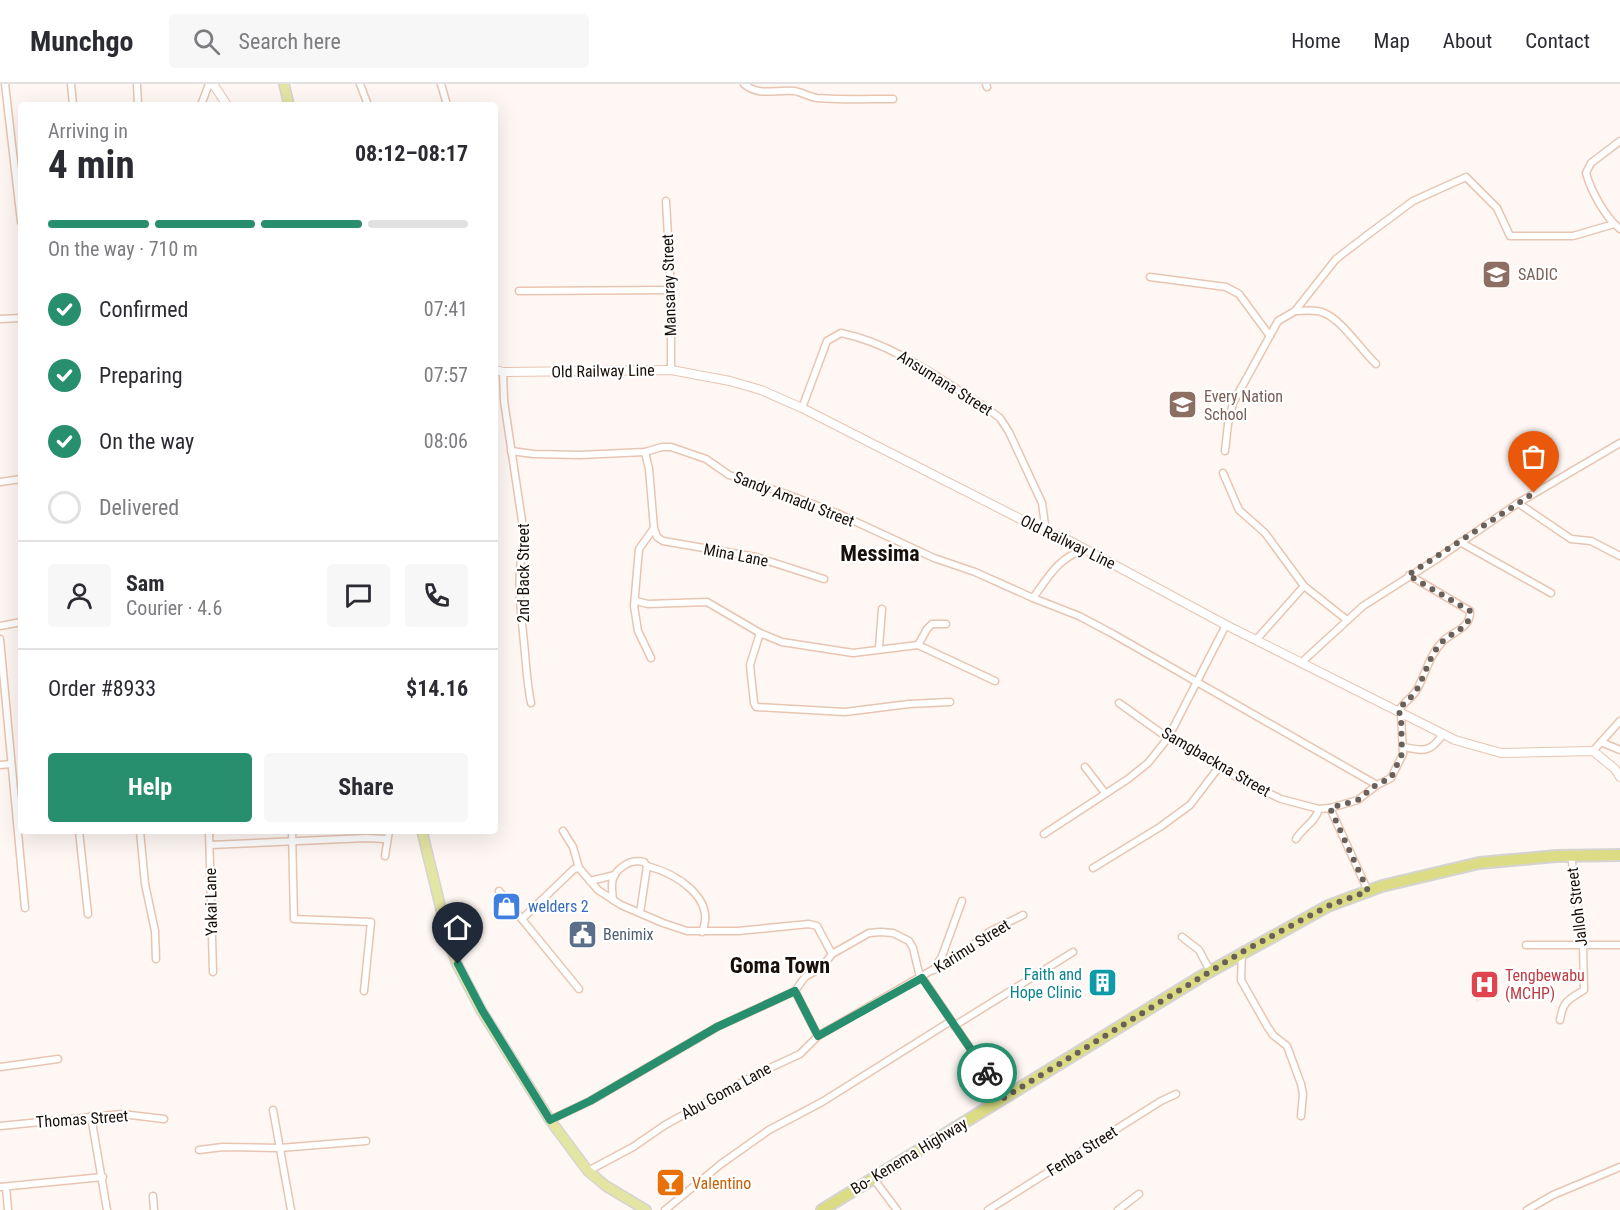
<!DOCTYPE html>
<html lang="en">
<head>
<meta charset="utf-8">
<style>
  :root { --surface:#fff; --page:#f7f7f7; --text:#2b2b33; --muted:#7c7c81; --line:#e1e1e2; --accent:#278f6d }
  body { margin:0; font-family:"Roboto Condensed",sans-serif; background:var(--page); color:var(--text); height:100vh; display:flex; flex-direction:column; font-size:22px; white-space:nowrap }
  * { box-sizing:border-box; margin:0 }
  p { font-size:20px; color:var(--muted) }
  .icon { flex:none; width:33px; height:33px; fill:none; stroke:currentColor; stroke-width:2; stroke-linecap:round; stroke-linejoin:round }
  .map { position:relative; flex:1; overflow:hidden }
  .side { position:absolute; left:18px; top:18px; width:480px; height:732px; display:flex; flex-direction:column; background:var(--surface); border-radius:6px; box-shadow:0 6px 24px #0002 }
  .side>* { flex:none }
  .pin { position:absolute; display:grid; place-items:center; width:51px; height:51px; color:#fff; margin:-62px -26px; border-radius:50% 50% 50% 0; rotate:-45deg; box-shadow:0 0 6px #0007 }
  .pin .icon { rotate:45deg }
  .courier { position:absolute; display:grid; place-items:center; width:60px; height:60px; margin:-30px; border:4px solid #278f6d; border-radius:50%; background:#fff; color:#222; box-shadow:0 2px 8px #0007 }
  .head em { font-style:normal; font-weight:700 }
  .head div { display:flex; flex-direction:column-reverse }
  .head { display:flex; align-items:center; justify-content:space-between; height:102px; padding:0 30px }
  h1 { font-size:39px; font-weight:700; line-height:45px }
  .bar { display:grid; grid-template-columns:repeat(4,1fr); gap:9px 6px; align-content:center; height:72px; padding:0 30px }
  .bar i { height:8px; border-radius:4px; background:var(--line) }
  .bar .selected { background:var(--accent) }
  .bar p { grid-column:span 4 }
  .line { display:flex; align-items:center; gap:15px; padding:0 30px; border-top:2px solid var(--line) }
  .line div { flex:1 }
  .round { display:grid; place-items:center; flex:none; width:63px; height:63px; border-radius:6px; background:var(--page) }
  ol { padding:0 30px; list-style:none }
  li { display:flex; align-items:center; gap:18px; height:66px }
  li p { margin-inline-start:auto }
  li .icon { padding:6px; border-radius:50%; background:var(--accent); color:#fff; stroke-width:4 }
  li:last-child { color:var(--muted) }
  li i { width:33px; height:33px; border:3px solid var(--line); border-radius:50% }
  .primary-button { display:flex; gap:12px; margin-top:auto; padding:12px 30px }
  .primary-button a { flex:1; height:69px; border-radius:6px; background:var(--accent); color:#fff; font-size:24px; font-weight:700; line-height:69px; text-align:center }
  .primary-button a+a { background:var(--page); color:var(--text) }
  header { display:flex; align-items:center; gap:36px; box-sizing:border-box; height:84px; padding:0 30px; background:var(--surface); border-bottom:2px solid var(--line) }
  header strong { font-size:28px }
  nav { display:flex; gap:33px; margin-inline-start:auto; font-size:21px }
  .search { width:420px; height:54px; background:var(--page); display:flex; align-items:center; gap:15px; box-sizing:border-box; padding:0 21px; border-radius:6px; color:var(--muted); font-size:22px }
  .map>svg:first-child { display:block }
</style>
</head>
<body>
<header>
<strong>Munchgo</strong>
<div class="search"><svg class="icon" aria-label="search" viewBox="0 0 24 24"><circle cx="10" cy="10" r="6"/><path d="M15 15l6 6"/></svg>Search here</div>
<nav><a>Home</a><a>Map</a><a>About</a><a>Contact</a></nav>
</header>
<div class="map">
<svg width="1620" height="1126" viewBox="0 0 1620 1126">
  <rect width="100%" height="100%" fill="#fef7f3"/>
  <!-- built -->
  <polygon fill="#fae9df" points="1493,886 1499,910 1476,918 1470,891"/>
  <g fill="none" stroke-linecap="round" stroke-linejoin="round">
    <defs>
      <g id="minor">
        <polyline points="5,0 21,138"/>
        <polyline points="71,0 73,21"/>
        <polyline points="137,0 138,21"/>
        <polyline points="360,0 368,21"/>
        <polyline points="441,0 447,21"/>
        <path d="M744 0C759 13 777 5 794 7 802 8 809 13 817 14 842 16 868 15 893 15"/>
        <polyline points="986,0 987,3"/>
        <polyline points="201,21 209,0"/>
        <path d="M1620 57 1591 79 1586 89C1591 107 1605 133 1620 145"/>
        <polyline points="666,117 671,206 671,286"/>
        <polyline points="1150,193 1226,203 1239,210 1270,252"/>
        <polyline points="519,207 671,206"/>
        <path d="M1295 227C1304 227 1316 225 1324 229 1342 236 1361 266 1376 280"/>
        <polyline points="0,235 21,234"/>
        <path d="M503 288 504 317 525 457C515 491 521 525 524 559 526 579 527 600 531 619"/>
        <path d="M802 324 827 257 841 249C895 260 941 296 988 325L1000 334 1009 348 1042 419 1046 448"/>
        <polyline points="511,367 534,370 580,371 645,368 662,363 671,363 706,375 729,391 786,410 839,430 934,474 975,488 1033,514"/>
        <polyline points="1225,367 1228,340 1233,319 1278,237 1295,227 1336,175 1366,152 1413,117 1466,93 1497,124 1510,152 1573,152 1614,140"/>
        <polyline points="645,368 649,385 654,444 639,465 634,522 638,547 651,574"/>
        <polyline points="1223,389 1239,426 1265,449 1304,502 1347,536"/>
        <polyline points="0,398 21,395"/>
        <polyline points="1518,419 1571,455 1591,457 1620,472"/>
        <polyline points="654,444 657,453 663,457 756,473 824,495"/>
        <polyline points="1460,458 1551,509"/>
        <path d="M1085 465C1058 474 1049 492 1033 514L1079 532 1113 550 1377 701"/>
        <polyline points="636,517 648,520 707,518 760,549 782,558 853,569 918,561 995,597"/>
        <polyline points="0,542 21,538"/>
        <polyline points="760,549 750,581 754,619 756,623 845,628 909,620 950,618"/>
        <polyline points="0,555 25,824"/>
        <polyline points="1256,556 1304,502"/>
        <polyline points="918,561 927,545 932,540 946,540"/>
        <polyline points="879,564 882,525"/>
        <polyline points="1302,578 1363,522 1437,475 1518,419 1620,359"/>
        <polyline points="1119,619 1168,654 1189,664 1239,695 1281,715 1319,725 1330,724 1358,716 1377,701 1391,694 1403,670 1401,630"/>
        <path d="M1398 628C1402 619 1411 615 1416 607 1426 590 1429 571 1443 557 1454 547 1471 544 1470 527L1409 491"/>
        <polyline points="1601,658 1620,666"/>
        <path d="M1403 663C1425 667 1430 669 1443 650"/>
        <polyline points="1593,667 1620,637"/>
        <polyline points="0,681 11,680"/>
        <polyline points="1085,683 1105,709"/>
        <polyline points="1330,724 1368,807"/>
        <polyline points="79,747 88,830"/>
        <polyline points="140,747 145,800 155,847 156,875"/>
        <polyline points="209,747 213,888"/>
        <polyline points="292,747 294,835 371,838 364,907"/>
        <polyline points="563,747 573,763 579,784"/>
        <polyline points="1044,750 1128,695 1148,679 1168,654 1226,541"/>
        <path d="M1296 755C1303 743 1315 739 1319 725"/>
        <polyline points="210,761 366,754 386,755"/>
        <polyline points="385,772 389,747"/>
        <path d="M647 782C675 789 717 814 702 848"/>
        <polyline points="1093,784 1160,743 1190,721 1219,683"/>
        <polyline points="590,797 615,791"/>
        <polyline points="499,807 579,905"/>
        <path d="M613 816C611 800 610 790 625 781 631 777 636 776 644 778L647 782 640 829"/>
        <polyline points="522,835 574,785 579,784 598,806 621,821 663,839 687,847 738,847 809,840 817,842 832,870"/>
        <polyline points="1182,853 1199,866 1210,887"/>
        <polyline points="1526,861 1620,861"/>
        <polyline points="1242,868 1241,896 1267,942 1273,951 1287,962 1301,1000 1303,1010 1301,1032"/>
        <polyline points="934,886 942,872 962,817"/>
        <path d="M1560 936C1563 917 1568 916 1584 906L1583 860 1571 771"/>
        <polyline points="954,942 1073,868"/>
        <polyline points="818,952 965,867 989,848 1023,831"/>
        <polyline points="0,983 58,975"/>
        <polyline points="273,1026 291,1126"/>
        <polyline points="91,1032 107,1126"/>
        <polyline points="550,1036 590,1017 717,943 795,907 805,893 822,883 832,870 869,849 881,848 893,849 909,857 913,864 919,889 989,992 1002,1015"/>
        <polyline points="0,1042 122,1030 164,1035"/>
        <polyline points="199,1066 223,1063 280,1064 366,1057"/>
        <polyline points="588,1087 633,1063 665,1041 759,989 800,970 818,952 795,907"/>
        <polyline points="873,1094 897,1126"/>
        <polyline points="0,1103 103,1093"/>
        <polyline points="6,1103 8,1126"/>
        <polyline points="153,1112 154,1126"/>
        <polyline points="665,1126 721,1080 769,1046 822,1018 951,937"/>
        <polyline points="988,1126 1161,1017 1176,1010"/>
        <polyline points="1118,1126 1139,1110"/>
        <polyline points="1527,1126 1553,1111 1620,1083"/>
      </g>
      <g id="tertiary">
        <polyline points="213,0 227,21"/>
        <polyline points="495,286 503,288 671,286 730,297 761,306 802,324 1046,448 1068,456 1226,541 1455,656 1501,669 1593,667 1615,685 1620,693"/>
      </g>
      <g id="primary">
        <polyline points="284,0 289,21"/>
        <polyline points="422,747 449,858 457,880 481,926 550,1036 588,1087 606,1102 646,1126"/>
      </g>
      <polyline id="trunk" points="822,1126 1202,892 1328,822 1382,802 1479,779 1556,772 1620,771"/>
    </defs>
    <!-- minor casing -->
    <use href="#minor" stroke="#e8c5b2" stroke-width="9"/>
    <!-- tertiary casing -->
    <use href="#tertiary" stroke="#e8c5b2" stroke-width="10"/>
    <!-- primary casing -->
    <use href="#primary" stroke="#d6d4d3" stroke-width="12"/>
    <!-- trunk casing -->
    <use href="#trunk" stroke="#d6d4d3" stroke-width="14"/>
    <!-- minor -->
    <use href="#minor" stroke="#fff" stroke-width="6"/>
    <!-- tertiary -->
    <use href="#tertiary" stroke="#fff" stroke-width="8"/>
    <!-- primary -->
    <use href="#primary" stroke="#e4e5a3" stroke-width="9"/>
    <!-- trunk -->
    <use href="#trunk" stroke="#dbdc84" stroke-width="10"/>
  </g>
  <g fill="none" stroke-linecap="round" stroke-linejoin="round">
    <!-- done -->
    <path stroke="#6a605a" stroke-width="6" stroke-dasharray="0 10.8" d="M987 989 1002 1015 1242 868 1328 822 1368 807 1330 724 1358 716 1377 700 1391 694 1402 670 1401 630 1398 628C1402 619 1411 615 1416 607 1426 590 1429 571 1443 557 1454 547 1471 544 1470 527L1408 491 1534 409"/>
    <!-- route -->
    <polyline stroke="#278f6d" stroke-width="8" points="458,880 482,926 550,1036 590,1017 717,943 795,907 818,952 922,894 987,989"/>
  </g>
  <!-- icons -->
  <defs>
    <symbol id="university-square" viewBox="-11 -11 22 22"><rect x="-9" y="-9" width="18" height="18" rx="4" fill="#8d6e63" stroke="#fff"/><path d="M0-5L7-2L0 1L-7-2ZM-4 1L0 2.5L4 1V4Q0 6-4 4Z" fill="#fff"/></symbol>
    <symbol id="school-square" viewBox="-11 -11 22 22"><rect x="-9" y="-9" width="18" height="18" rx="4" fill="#8d6e63" stroke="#fff"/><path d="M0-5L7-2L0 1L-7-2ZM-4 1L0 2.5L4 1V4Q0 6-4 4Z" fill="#fff"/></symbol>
    <symbol id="shop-square" viewBox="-11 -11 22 22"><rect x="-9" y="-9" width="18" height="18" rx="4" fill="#3f7fe0" stroke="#fff"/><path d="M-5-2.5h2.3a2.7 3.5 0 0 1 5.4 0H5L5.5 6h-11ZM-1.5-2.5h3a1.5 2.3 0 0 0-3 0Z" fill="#fff"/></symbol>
    <symbol id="civic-square" viewBox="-11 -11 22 22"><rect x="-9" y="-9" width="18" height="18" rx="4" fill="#5c6f8a" stroke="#fff"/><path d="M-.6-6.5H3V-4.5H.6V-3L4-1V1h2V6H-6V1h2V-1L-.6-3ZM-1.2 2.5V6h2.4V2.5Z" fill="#fff"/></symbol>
    <symbol id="building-square" viewBox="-11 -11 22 22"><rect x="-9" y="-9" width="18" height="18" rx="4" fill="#0f9aa8" stroke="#fff"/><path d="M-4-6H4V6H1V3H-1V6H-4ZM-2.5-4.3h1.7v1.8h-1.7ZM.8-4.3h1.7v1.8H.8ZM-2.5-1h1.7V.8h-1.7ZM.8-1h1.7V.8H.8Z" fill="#fff"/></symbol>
    <symbol id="hospital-square" viewBox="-11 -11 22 22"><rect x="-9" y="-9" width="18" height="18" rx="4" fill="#e0444e" stroke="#fff"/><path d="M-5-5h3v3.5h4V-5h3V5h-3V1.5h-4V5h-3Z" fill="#fff"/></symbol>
    <symbol id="bar-square" viewBox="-11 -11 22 22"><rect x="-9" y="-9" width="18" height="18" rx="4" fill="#e8710a" stroke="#fff"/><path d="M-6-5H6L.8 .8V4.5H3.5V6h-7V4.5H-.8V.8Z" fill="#fff"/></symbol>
  </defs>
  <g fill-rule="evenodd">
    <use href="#university-square" x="1480" y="174" width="33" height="33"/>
    <use href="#school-square" x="1166" y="304" width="33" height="33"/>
    <use href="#shop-square" x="490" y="806" width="33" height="33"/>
    <use href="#civic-square" x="566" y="834" width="33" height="33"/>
    <use href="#building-square" x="1086" y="882" width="33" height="33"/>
    <use href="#hospital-square" x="1468" y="884" width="33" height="33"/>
    <use href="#bar-square" x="654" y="1082" width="33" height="33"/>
  </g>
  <g text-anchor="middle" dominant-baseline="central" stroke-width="4.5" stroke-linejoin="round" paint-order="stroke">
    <!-- education labels -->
    <g font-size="16" fill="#785e54" stroke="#fff" text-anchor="start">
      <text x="1518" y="190">SADIC</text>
      <text x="1204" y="312">Every Nation<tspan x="1204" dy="18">School</tspan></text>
    </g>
    <!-- street labels -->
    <g font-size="16" fill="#1a0f08" stroke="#fff">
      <text transform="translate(669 201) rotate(-92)">Mansaray Street</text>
      <text transform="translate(603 287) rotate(-1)">Old Railway Line</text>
      <text transform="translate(945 299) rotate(32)">Ansumana Street</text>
      <text transform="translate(794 415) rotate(21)">Sandy Amadu Street</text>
      <text transform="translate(1068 458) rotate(26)">Old Railway Line</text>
      <text transform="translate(736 471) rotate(11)">Mina Lane</text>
      <text transform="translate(523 489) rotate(-90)">2nd Back Street</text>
      <text transform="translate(1216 678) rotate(30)">Samgbackna Street</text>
      <text transform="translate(211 818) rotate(-91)">Yakai Lane</text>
      <text transform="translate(1577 823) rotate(-97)">Jalloh Street</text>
      <text transform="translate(972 862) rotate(-32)">Karimu Street</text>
      <text transform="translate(726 1007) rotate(-29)">Abu Goma Lane</text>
      <text transform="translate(82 1035) rotate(-4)">Thomas Street</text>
      <text transform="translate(1082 1067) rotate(-32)">Fenba Street</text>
      <text transform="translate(909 1072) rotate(-31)">Bo- Kenema Highway</text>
    </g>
    <!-- shop labels -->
    <g font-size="16" fill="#366cbe" stroke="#fff" text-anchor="start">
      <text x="528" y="822">welders 2</text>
    </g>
    <!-- service labels -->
    <g font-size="16" fill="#4e5e75" stroke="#fff" text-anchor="start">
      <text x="603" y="850">Benimix</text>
    </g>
    <!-- culture labels -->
    <g font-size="16" fill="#0d838f" stroke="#fff" text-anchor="end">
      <text x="1082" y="890">Faith and<tspan x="1082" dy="18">Hope Clinic</tspan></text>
    </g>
    <!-- health labels -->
    <g font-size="16" fill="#be3a42" stroke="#fff" text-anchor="start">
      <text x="1505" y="891">Tengbewabu<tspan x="1505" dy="18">(MCHP)</tspan></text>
    </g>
    <!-- food labels -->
    <g font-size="16" fill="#c56008" stroke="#fff" text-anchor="start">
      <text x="692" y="1099">Valentino</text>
    </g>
    <!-- district labels -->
    <g font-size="22" font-weight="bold" fill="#1a0f08" stroke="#fff">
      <text x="880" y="469">Messima</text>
      <text x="780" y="881">Goma Town</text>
    </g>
  </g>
</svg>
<div class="pin" style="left:1534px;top:409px;background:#ea580c"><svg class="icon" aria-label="bag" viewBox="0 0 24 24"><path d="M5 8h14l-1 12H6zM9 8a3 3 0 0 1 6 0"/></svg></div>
<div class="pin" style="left:458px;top:880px;background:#1f2937"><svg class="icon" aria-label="home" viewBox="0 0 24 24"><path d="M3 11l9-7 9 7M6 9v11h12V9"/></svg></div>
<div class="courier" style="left:987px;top:989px"><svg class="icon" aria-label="bike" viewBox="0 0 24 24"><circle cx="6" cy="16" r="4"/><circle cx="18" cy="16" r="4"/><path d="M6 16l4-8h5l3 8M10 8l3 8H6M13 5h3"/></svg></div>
<section class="side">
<div class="head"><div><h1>4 min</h1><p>Arriving in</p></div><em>08:12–08:17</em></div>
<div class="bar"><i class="selected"></i><i class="selected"></i><i class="selected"></i><i></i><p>On the way · 710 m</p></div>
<ol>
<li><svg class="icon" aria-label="check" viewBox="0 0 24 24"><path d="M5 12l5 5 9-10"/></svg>Confirmed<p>07:41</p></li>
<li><svg class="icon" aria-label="check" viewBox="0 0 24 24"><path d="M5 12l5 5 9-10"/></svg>Preparing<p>07:57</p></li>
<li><svg class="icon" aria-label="check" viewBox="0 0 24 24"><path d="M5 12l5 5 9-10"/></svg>On the way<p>08:06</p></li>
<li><i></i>Delivered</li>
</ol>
<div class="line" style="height:108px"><a class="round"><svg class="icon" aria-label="person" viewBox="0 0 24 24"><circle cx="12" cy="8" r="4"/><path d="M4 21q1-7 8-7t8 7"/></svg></a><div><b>Sam</b><p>Courier · 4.6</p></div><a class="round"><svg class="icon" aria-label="chat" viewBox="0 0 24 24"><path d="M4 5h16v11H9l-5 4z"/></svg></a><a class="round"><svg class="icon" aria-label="phone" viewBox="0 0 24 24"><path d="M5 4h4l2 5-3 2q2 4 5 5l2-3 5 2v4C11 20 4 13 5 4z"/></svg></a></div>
<div class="line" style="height:78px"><div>Order #8933</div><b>$14.16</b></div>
<div class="primary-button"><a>Help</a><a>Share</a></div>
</section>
</div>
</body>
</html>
